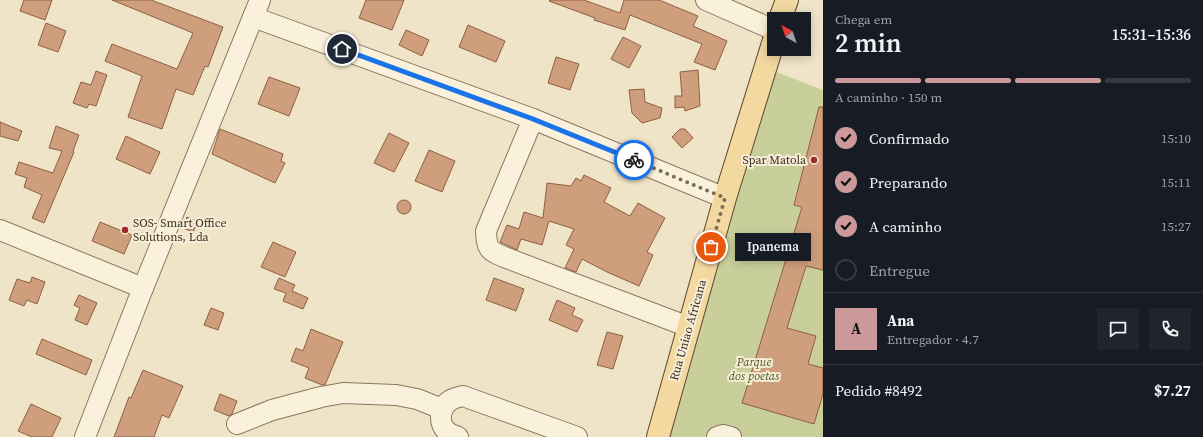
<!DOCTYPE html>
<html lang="pt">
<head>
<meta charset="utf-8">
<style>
  :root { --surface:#171b24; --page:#20242c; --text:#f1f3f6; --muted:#9ea1a6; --line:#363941; --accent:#cc999b }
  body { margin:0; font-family:"Source Serif 4",serif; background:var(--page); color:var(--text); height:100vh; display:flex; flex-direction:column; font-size:15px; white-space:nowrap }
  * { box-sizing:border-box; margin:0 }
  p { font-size:13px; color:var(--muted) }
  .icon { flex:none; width:22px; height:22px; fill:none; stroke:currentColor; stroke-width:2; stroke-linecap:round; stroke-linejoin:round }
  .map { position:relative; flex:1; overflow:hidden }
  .details { display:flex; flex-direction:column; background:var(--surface); width:380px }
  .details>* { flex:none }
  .needle { width:26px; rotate:320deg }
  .controls { position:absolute; left:767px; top:12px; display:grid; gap:8px }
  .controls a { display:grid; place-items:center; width:44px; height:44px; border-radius:0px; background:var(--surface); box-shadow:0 2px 10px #0003; font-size:20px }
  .pin { position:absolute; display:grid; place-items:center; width:34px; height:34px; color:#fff; margin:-17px; border:2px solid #fff; border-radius:50%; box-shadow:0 1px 4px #0007 }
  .courier { position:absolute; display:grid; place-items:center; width:40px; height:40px; margin:-20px; border:3px solid #1a73e8; border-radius:50%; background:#fff; color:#222; box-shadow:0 1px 5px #0007 }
  .bubble { position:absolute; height:28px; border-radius:0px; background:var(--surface); box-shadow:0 2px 10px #0003; font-size:13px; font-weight:600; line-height:28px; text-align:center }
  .head em { font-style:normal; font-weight:600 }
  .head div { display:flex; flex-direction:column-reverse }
  .head { display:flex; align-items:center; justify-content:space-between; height:68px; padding:0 12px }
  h1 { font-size:26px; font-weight:600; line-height:30px }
  .bar { display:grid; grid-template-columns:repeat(4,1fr); gap:6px 4px; align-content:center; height:48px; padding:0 12px }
  .bar i { height:5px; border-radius:3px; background:var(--line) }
  .bar .selected { background:var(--accent) }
  .bar p { grid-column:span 4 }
  .line { display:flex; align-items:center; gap:10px; padding:0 12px; border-top:1px solid var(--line) }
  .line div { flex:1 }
  .round { display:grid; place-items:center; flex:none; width:42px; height:42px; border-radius:0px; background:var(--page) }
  ol { padding:0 12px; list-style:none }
  li { display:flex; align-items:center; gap:12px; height:44px }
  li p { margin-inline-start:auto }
  li .icon { padding:4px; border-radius:50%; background:var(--accent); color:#111; stroke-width:4 }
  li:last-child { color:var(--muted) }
  li i { width:22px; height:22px; border:2px solid var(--line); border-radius:50% }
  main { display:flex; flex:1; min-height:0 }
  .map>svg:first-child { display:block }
</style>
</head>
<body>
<main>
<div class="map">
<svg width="823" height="437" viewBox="0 0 823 437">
  <rect width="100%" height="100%" fill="#f0e4c8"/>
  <!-- green -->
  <polygon fill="#c9cf9b" points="766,68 823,90 823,437 664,437"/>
  <!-- building -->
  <g fill="#cf9f7d" stroke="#8d5f41">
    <polygon points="24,0 52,0 45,20 20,11"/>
    <polygon points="112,0 151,0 223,27 208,67 205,66 193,95 176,89 162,129 128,117 142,76 105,61 112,44 177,69 193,33"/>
    <polygon points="366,0 404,0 392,30 359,18"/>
    <polygon points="550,0 584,0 620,13 624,0 659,0 698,16 693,26 727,41 715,70 694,62 702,44 630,15 625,30 594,20 595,18 549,1"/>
    <polygon points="46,23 66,31 58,52 38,45"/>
    <polygon points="468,25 505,41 496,62 459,47"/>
    <polygon points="406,30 429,40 422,56 399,45"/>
    <polygon points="623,37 641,46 629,68 611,59"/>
    <polygon points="556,57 579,64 570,90 548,83"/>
    <polygon points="698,70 700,106 685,111 684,107 675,108 675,96 682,96 680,72"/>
    <polygon points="96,71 107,75 96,106 89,104 87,108 73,103 81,82 91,85"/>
    <polygon points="269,77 300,88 289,116 258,104"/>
    <polygon points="644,89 645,102 662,108 660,118 642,123 632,113 629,90"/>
    <polygon points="819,107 823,107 823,270 806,266 787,328 816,336 808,364 823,368 823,394 814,424 742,403 802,207 794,205"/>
    <polygon points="0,122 22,131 18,141 0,136"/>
    <polygon points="56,126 79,135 73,151 74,152 44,223 32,218 42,195 24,187 27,178 15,174 19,162 53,173 62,151 49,148"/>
    <polygon points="220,129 283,154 281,161 285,163 275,183 212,154"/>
    <polygon points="680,129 685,129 693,138 682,148 672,137"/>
    <polygon points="389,133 409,143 394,172 374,163"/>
    <polygon points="126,136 160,152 150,174 116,159"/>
    <polygon points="429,150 455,161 442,192 415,181"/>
    <polygon points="584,175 611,188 604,202 630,216 638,203 665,218 647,252 653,255 639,286 607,272 582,259 576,272 565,268 574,249 566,245 574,229 549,221 542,245 521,239 517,250 500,242 507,225 519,229 524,212 543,218 547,183 571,186 576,178 581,181"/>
    <circle cx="404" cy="207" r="7"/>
    <polygon points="187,217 198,222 193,232 183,228"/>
    <polygon points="100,222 132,235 124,254 92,241"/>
    <polygon points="273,242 296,252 285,277 261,267"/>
    <polygon points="32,277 45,282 37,304 27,300 24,306 9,300 17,279 30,283"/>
    <polygon points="279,278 295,285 292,291 308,298 303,309 283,301 286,293 274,289"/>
    <polygon points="494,278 524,289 516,311 486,300"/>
    <polygon points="79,295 97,303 87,325 75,320 80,308 74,305"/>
    <polygon points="557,300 575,308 572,315 583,320 577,332 549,320"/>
    <polygon points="211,308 224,313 218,330 204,325"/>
    <polygon points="311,329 343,342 325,385 322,385 305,378 309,368 291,361 296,348 303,351"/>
    <polygon points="607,332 623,336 613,369 597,365"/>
    <polygon points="42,339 92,360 86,375 36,354"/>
    <polygon points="143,370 183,386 169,418 162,415 154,437 114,437 129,397 131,398"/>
    <polygon points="220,394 237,401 232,414 229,416 214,410"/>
    <polygon points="31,404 61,418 52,437 32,437 18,431"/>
  </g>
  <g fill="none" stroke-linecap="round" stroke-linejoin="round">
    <defs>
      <g id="minor">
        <polyline points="706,0 774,30"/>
        <polyline points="253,17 533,119 725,198"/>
        <path d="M533 119 486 231C487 249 488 250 504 257L689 327"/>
        <polyline points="0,230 143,288"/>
        <polyline points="237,424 272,410 321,397 343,393 396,395 417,399 442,409"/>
        <polyline points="85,437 143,288 260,0"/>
        <path d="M458 437C456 436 452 435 449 433 437 425 439 407 451 400 454 398 460 397 463 396L577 437"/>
        <polyline points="717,437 723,435 731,437"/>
      </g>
      <g id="major">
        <polyline points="780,19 787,0"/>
        <polyline points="658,437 725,198 774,40"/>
      </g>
    </defs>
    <!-- minor casing -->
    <use href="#minor" stroke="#8d765c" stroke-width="22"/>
    <!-- major casing -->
    <use href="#major" stroke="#5b4430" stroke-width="24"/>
    <!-- minor -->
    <use href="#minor" stroke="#faf1dc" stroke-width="20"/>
    <!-- major -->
    <use href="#major" stroke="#f3d9a0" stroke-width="22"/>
  </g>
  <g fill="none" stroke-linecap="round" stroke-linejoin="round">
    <!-- done -->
    <polyline stroke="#7c6e5b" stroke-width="4" stroke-dasharray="0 7.2" points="634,160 725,198 711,247"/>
    <!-- route -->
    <polyline stroke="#1a73e8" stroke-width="5" points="342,49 533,119 634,160"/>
  </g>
  <!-- markers -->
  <g fill="#9e2a2b" stroke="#f7eed8" stroke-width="1.5">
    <circle cx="814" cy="160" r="4"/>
    <circle cx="125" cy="230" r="4"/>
  </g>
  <g text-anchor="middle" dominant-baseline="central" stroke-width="4" stroke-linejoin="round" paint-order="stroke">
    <!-- poi labels -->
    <g font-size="12" fill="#3d2e20" stroke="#f7eed8" text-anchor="end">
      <text x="806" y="160">Spar Matola</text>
      <text x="133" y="223" text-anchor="start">SOS- Smart Office<tspan x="133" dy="14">Solutions, Lda</tspan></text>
    </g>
    <!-- street labels -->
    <g font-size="12" fill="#3d2e20" stroke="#f7eed8">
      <text transform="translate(688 330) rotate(-74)">Rua Uniao Africana</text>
    </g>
    <!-- park labels -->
    <g font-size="12" font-style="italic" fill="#4d5a26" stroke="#f7eed8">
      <text x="754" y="362">Parque<tspan x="754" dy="14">dos poetas</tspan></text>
    </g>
  </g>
</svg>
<div class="controls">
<a><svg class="needle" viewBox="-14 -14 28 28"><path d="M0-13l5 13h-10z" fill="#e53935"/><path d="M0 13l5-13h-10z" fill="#9ea1a6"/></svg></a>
</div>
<div class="pin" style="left:711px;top:247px;background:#ea580c"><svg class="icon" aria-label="bag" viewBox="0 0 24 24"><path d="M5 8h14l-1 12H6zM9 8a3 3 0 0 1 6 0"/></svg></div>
<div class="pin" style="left:342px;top:49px;background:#1f2937"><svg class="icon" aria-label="home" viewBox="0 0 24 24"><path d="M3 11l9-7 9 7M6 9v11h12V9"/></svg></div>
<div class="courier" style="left:634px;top:160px"><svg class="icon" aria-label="bike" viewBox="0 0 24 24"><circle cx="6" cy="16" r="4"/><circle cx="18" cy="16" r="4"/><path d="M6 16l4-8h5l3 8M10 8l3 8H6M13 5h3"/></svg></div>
<div class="bubble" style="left:735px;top:233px;width:76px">Ipanema</div>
</div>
<section class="details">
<div class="head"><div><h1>2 min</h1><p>Chega em</p></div><em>15:31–15:36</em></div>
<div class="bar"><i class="selected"></i><i class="selected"></i><i class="selected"></i><i></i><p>A caminho · 150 m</p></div>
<ol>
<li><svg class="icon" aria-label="check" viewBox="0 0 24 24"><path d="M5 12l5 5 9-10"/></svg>Confirmado<p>15:10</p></li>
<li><svg class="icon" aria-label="check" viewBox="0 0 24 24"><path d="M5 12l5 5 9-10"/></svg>Preparando<p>15:11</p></li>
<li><svg class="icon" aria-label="check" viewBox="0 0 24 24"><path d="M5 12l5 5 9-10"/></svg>A caminho<p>15:27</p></li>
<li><i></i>Entregue</li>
</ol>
<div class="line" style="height:72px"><b class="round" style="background:var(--accent);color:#111">A</b><div><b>Ana</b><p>Entregador · 4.7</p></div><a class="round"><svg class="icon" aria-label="chat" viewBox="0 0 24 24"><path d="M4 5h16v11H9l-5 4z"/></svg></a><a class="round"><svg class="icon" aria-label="phone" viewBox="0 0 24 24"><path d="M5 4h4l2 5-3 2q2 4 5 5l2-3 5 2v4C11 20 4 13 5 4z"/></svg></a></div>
<div class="line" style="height:52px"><div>Pedido #8492</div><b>$7.27</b></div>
</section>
</main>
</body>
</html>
